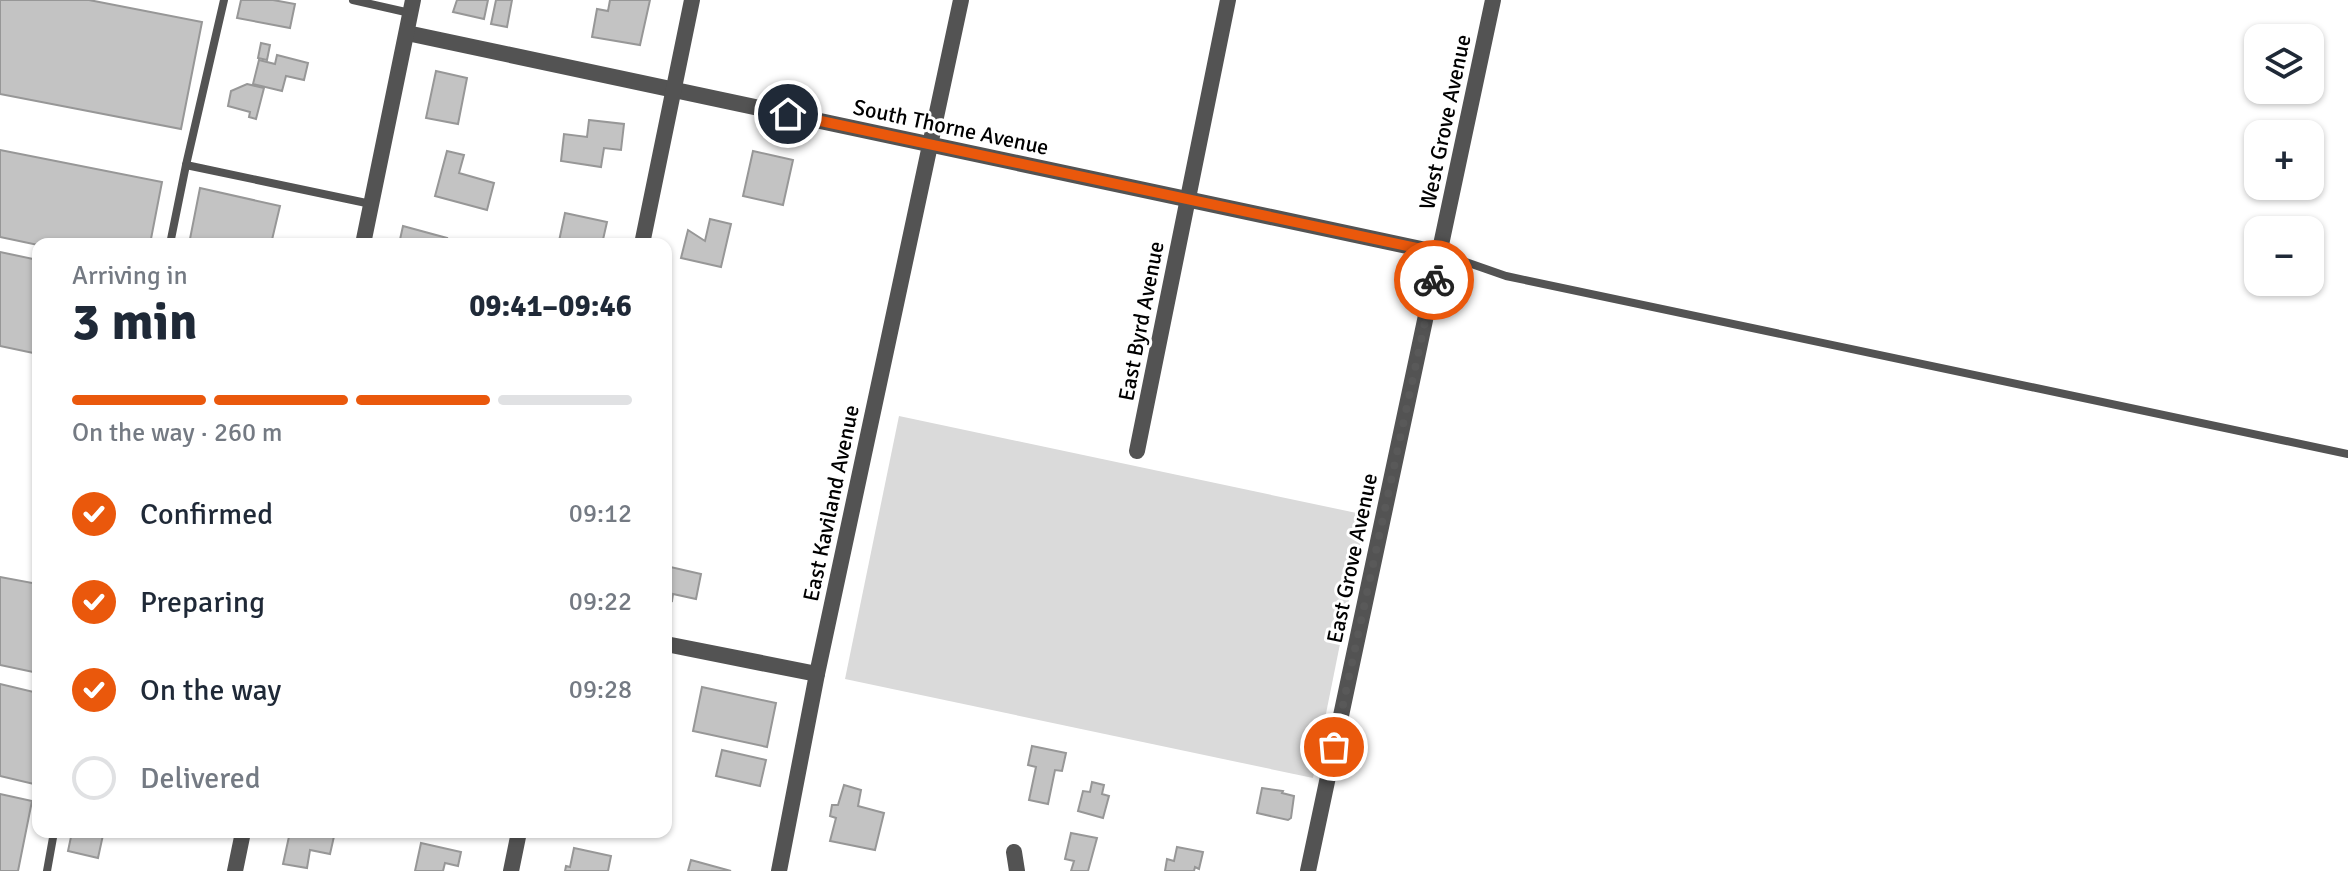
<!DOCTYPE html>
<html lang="en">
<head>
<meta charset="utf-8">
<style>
  :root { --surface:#fff; --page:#f6f6f7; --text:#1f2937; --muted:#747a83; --line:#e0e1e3; --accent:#ea580c }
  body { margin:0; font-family:Signika,sans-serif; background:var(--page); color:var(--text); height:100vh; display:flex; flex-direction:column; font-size:30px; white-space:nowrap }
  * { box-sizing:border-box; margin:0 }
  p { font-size:26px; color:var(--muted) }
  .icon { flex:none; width:44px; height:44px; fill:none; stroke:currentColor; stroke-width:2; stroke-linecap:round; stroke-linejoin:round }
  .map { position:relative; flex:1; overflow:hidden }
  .drawer { position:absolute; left:32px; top:238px; width:640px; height:600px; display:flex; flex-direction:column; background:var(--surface); border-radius:16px; box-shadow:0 2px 6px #0004 }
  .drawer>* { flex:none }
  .buttons { position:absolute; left:2244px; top:24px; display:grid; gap:16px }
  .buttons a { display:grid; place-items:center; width:80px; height:80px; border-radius:16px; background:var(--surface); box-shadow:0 2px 6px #0004; font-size:40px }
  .pin { position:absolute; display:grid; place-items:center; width:68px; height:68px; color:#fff; margin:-34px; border:4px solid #fff; border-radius:50%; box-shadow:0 2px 8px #0007 }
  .courier { position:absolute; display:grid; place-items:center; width:80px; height:80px; margin:-40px; border:6px solid #ea580c; border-radius:50%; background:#fff; color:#222; box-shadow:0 2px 10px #0007 }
  .overview em { font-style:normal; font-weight:800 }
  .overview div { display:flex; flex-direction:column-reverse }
  .overview { display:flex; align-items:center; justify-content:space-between; height:136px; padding:0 40px }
  h1 { font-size:52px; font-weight:800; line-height:60px }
  .bar { display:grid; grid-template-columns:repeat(4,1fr); gap:12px 8px; align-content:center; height:96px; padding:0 40px }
  .bar i { height:10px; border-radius:6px; background:var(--line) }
  .bar .current { background:var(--accent) }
  .bar p { grid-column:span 4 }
  ol { padding:0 40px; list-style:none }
  li { display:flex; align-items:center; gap:24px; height:88px }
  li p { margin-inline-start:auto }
  li .icon { padding:8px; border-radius:50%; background:var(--accent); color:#fff; stroke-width:4 }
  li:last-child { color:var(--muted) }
  li i { width:44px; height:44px; border:4px solid var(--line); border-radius:50% }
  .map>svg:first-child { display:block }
</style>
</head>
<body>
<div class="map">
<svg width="2348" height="871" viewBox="0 0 2348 871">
  <rect width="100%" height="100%" fill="#fff"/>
  <!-- green -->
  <polygon fill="#dadada" points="899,416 1366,515 1313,778 845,679"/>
  <!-- building -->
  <g fill="#c3c3c3" stroke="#979797" stroke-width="2">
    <polygon points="0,0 89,0 202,22 181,129 0,94"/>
    <polygon points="241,0 273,0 295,4 290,28 237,18"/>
    <polygon points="488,0 484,19 453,12 457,0"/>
    <polygon points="496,0 512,0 507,27 491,24"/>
    <polygon points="610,0 650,0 640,45 592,37 597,9 608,11"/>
    <polygon points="261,43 270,45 267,60 258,58"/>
    <polygon points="277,55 308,63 304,80 286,76 282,91 253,84 259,60 275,64"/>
    <polygon points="436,71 467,78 458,124 426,118"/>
    <polygon points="247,84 264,88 256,119 249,117 250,112 228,106 231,91"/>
    <polygon points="589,120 624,124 621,150 604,148 601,167 561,161 564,134 587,137"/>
    <polygon points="0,150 162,182 150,244 38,245 0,237"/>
    <polygon points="447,151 464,155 459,173 494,183 487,210 435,196"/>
    <polygon points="753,151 793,160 783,205 743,196"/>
    <polygon points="200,188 280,206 271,244 189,244"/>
    <polygon points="565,213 607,222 602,244 559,241"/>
    <polygon points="710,219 731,224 721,267 681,258 688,230 705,241"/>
    <polygon points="403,226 447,238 445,244 399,244"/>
    <polygon points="0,252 38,260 38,354 0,346"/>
    <polygon points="666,566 701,574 696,599 673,594 672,601 666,600"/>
    <polygon points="0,577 38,584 38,673 0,665"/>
    <polygon points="0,684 38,693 38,785 0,776"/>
    <polygon points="702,687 776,703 767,747 693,731"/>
    <polygon points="1032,746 1066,753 1062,771 1055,770 1048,804 1029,800 1036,767 1028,765"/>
    <polygon points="722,750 766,760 760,786 716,776"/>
    <polygon points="1092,782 1104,785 1102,794 1109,796 1103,818 1078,811 1083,791 1090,792"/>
    <polygon points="844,785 861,790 858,806 884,813 875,850 830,841 836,818 830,816 832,805 838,805"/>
    <polygon points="1262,788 1283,791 1282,793 1294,796 1291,818 1288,820 1257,813"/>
    <polygon points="0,794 32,801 18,871 0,871"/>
    <polygon points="72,832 103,835 98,858 68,851"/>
    <polygon points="290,832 335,832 330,854 310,850 307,868 283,864"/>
    <polygon points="1071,833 1097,838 1088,871 1071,871 1074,861 1065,859"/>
    <polygon points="421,843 461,852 458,866 445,863 443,871 415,871"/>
    <polygon points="1177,847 1203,852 1199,869 1195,867 1194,871 1165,871 1167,859 1174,861"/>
    <polygon points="574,848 611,856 608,871 565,871 566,866 570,867"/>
    <polygon points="691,860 731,871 688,871"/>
  </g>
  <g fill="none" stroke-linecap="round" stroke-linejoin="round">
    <!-- service -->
    <g stroke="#535353" stroke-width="8">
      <polyline points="353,0 410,13"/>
      <polyline points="186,165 371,204"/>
      <polyline points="170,244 186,165 224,0"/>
      <polyline points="1440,253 1506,276 2348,454"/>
      <polyline points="47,871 54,832"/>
    </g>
    <!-- minor -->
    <g stroke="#535353" stroke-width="16">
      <polyline points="407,33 1440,253"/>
      <polyline points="642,244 692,0"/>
      <polyline points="1137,451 1228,0"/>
      <polyline points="666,644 817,674"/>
      <polyline points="1014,852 1017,871"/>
      <polyline points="511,871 519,832"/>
      <polyline points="779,871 817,674 961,0"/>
      <polyline points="1308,871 1493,0"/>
    </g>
    <!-- tertiary -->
    <g stroke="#535353" stroke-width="16">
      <polyline points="363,244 413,0"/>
      <polyline points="235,871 243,832"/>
    </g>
  </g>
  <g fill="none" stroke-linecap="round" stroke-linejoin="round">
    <!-- done -->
    <polyline stroke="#595959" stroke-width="8" stroke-dasharray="0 14.4" points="1334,747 1434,280"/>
    <!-- route -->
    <polyline stroke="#ea580c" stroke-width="10" points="788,114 1440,253 1434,280"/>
  </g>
  <g text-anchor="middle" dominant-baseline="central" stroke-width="6" stroke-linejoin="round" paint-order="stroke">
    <!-- street labels -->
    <g font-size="22" fill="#000" stroke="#fff">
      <text transform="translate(1445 122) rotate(-78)">West Grove Avenue</text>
      <text transform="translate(951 127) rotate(12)">South Thorne Avenue</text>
      <text transform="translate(1141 321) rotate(-79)">East Byrd Avenue</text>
      <text transform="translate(831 503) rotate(-78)">East Kaviland Avenue</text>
      <text transform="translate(1352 558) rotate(-78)">East Grove Avenue</text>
    </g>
  </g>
</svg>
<div class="buttons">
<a><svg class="icon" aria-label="layers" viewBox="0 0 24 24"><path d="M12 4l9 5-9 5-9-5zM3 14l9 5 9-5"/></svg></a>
<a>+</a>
<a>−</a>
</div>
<div class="pin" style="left:1334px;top:747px;background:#ea580c"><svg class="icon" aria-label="bag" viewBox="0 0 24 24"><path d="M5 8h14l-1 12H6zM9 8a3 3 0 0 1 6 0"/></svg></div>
<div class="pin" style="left:788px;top:114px;background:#1f2937"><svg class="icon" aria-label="home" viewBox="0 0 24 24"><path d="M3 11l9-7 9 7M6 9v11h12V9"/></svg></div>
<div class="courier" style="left:1434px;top:280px"><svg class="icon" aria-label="bike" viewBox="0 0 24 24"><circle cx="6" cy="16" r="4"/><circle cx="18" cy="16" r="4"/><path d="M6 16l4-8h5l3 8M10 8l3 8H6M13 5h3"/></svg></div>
<section class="drawer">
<div class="overview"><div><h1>3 min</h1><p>Arriving in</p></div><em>09:41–09:46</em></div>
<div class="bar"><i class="current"></i><i class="current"></i><i class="current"></i><i></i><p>On the way · 260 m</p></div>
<ol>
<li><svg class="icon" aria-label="check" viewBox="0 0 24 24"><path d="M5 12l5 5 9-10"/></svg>Confirmed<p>09:12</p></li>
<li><svg class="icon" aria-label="check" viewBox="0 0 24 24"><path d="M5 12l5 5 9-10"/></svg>Preparing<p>09:22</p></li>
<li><svg class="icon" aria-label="check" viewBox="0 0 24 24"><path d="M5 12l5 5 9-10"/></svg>On the way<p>09:28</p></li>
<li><i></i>Delivered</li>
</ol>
</section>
</div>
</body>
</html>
